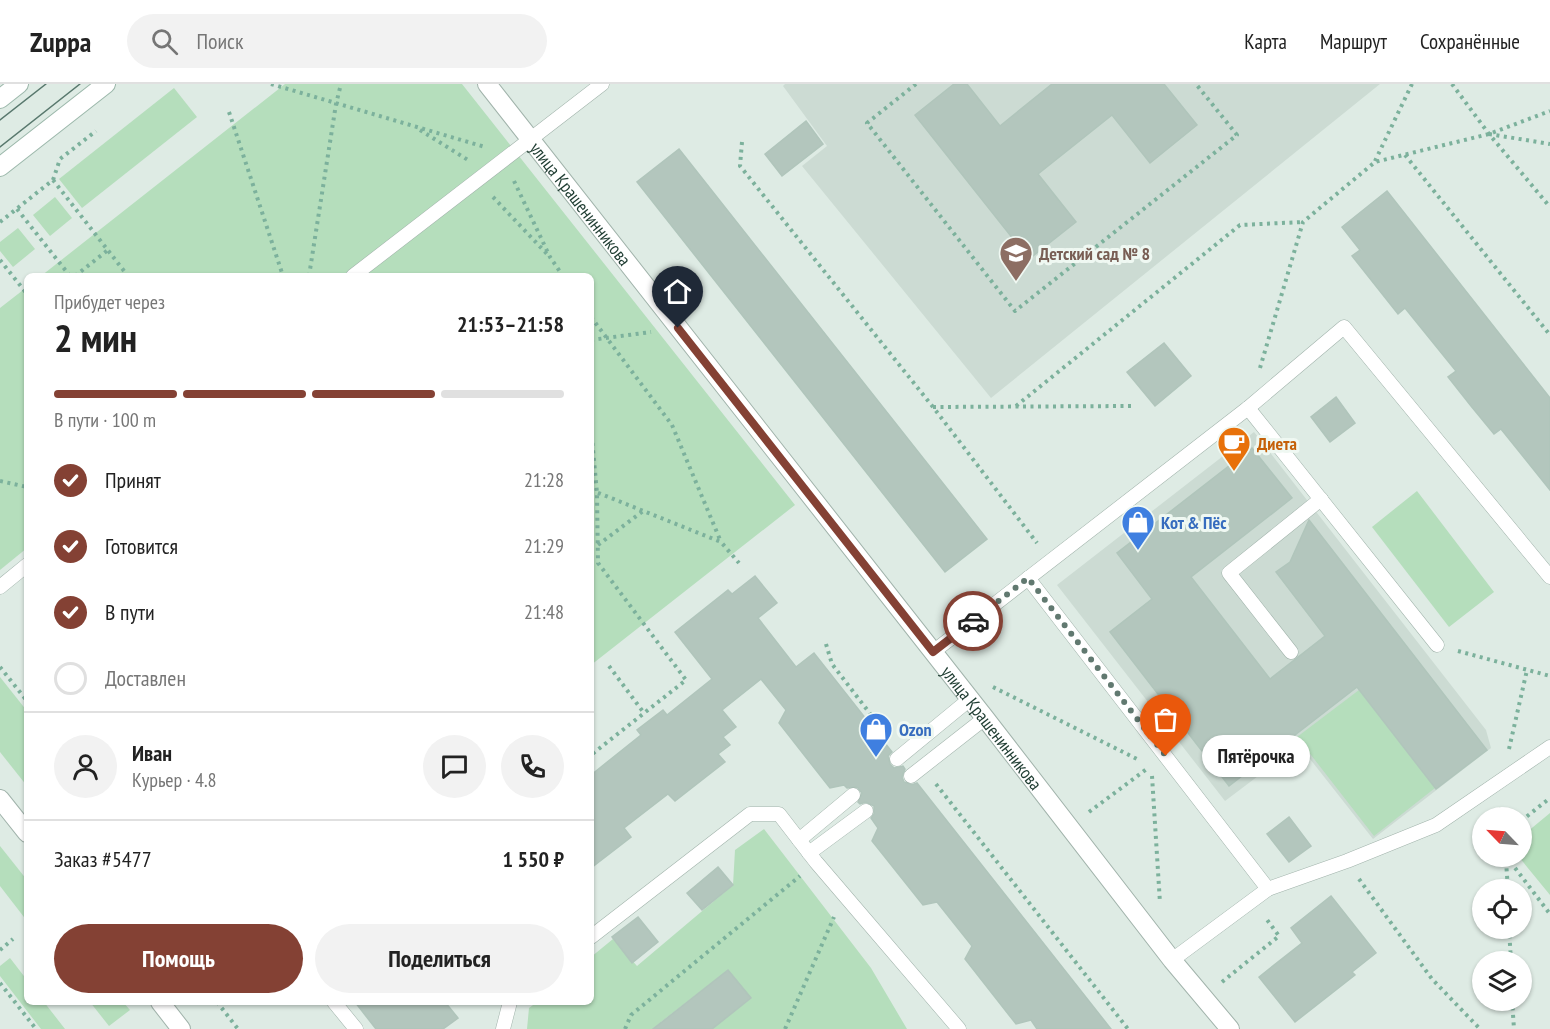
<!DOCTYPE html>
<html lang="ru">
<head>
<meta charset="utf-8">
<style>
  :root { --surface:#fff; --page:#f2f2f2; --text:#222; --muted:#767676; --line:#e0e0e0; --accent:#844134 }
  body { margin:0; font-family:"PT Sans Narrow",sans-serif; background:var(--page); color:var(--text); height:100vh; display:flex; flex-direction:column; font-size:22px; white-space:nowrap }
  * { box-sizing:border-box; margin:0 }
  p { font-size:20px; color:var(--muted) }
  .icon { flex:none; width:33px; height:33px; fill:none; stroke:currentColor; stroke-width:2; stroke-linecap:round; stroke-linejoin:round }
  .map { position:relative; flex:1; overflow:hidden }
  .details { position:absolute; left:24px; top:189px; width:570px; height:732px; display:flex; flex-direction:column; background:var(--surface); border-radius:9px; box-shadow:0 2px 4px #0004 }
  .details>* { flex:none }
  .needle { width:39px; rotate:295deg }
  .controls { position:absolute; left:1472px; top:723px; display:grid; gap:12px }
  .controls a { display:grid; place-items:center; width:60px; height:60px; border-radius:50%; background:var(--surface); box-shadow:0 2px 4px #0004; font-size:30px }
  .pin { position:absolute; display:grid; place-items:center; width:51px; height:51px; color:#fff; margin:-62px -26px; border-radius:50% 50% 50% 0; rotate:-45deg; box-shadow:0 0 6px #0007 }
  .pin .icon { rotate:45deg }
  .courier { position:absolute; display:grid; place-items:center; width:60px; height:60px; margin:-30px; border:4px solid #844134; border-radius:50%; background:#fff; color:#222; box-shadow:0 2px 8px #0007 }
  .bubble { position:absolute; height:42px; border-radius:21px; background:var(--surface); box-shadow:0 2px 4px #0004; font-size:20px; font-weight:600; line-height:42px; text-align:center }
  .summary em { font-style:normal; font-weight:600 }
  .summary div { display:flex; flex-direction:column-reverse }
  .summary { display:flex; align-items:center; justify-content:space-between; height:102px; padding:0 30px }
  h1 { font-size:39px; font-weight:600; line-height:45px }
  .bar { display:grid; grid-template-columns:repeat(4,1fr); gap:9px 6px; align-content:center; height:72px; padding:0 30px }
  .bar i { height:8px; border-radius:4px; background:var(--line) }
  .bar .selected { background:var(--accent) }
  .bar p { grid-column:span 4 }
  .line { display:flex; align-items:center; gap:15px; padding:0 30px; border-top:2px solid var(--line) }
  .line div { flex:1 }
  .round { display:grid; place-items:center; flex:none; width:63px; height:63px; border-radius:32px; background:var(--page) }
  ol { padding:0 30px; list-style:none }
  li { display:flex; align-items:center; gap:18px; height:66px }
  li p { margin-inline-start:auto }
  li .icon { padding:6px; border-radius:50%; background:var(--accent); color:#fff; stroke-width:4 }
  li:last-child { color:var(--muted) }
  li i { width:33px; height:33px; border:3px solid var(--line); border-radius:50% }
  .primary-button { display:flex; gap:12px; margin-top:auto; padding:12px 30px }
  .primary-button a { flex:1; height:69px; border-radius:36px; background:var(--accent); color:#fff; font-size:24px; font-weight:600; line-height:69px; text-align:center }
  .primary-button a+a { background:var(--page); color:var(--text) }
  header { display:flex; align-items:center; gap:36px; box-sizing:border-box; height:84px; padding:0 30px; background:var(--surface); border-bottom:2px solid var(--line) }
  header strong { font-size:28px }
  nav { display:flex; gap:33px; margin-inline-start:auto; font-size:21px }
  .search { width:420px; height:54px; background:var(--page); display:flex; align-items:center; gap:15px; box-sizing:border-box; padding:0 21px; border-radius:33px; color:var(--muted); font-size:22px }
  .map>svg:first-child { display:block }
</style>
</head>
<body>
<header>
<strong>Zuppa</strong>
<div class="search"><svg class="icon" aria-label="search" viewBox="0 0 24 24"><circle cx="10" cy="10" r="6"/><path d="M15 15l6 6"/></svg>Поиск</div>
<nav><a>Карта</a><a>Маршрут</a><a>Сохранённые</a></nav>
</header>
<div class="map">
<svg width="1550" height="945" viewBox="0 0 1550 945">
  <rect width="100%" height="100%" fill="#deebe4"/>
  <!-- built -->
  <g fill="#ccdbd3">
    <polygon points="785,0 1380,0 991,314 802,82 827,62 783,2"/>
    <polygon points="1254,348 1486,646 1491,664 1373,755 1299,661 1225,717 1057,501"/>
  </g>
  <!-- green -->
  <g fill="#b5debc">
    <polygon points="285,0 462,0 795,421 591,581 591,192 41,192"/>
    <polygon points="174,4 197,33 82,124 59,95"/>
    <polygon points="55,113 72,134 50,152 33,131"/>
    <polygon points="18,144 35,165 13,183 0,167 0,158"/>
    <polygon points="27,203 27,464 0,486 0,224"/>
    <polygon points="1417,407 1494,508 1449,543 1372,443"/>
    <polygon points="0,593 27,627 27,702 0,668"/>
    <polygon points="1359,606 1435,704 1374,752 1297,653"/>
    <polygon points="1550,729 1550,811 1519,773 1521,772 1521,753"/>
    <polygon points="764,745 871,884 907,945 712,945 750,915 728,886 661,938 666,945 527,945 529,924 537,918 591,918 591,873 613,855 637,882 733,801 735,766"/>
    <polygon points="0,762 27,796 27,837 0,802"/>
    <polygon points="10,874 27,896 27,918 44,918 65,945 41,945 0,892 0,882"/>
    <polygon points="90,918 123,918 130,926 109,942"/>
  </g>
  <!-- building -->
  <g fill="#b3c6bd" stroke="#b0c5bb" stroke-width="1.5">
    <polygon points="954,0 967,0 1000,42 1052,0 1164,0 1197,41 1150,79 1112,31 1038,90 1076,138 1029,175 915,31"/>
    <polygon points="806,37 823,60 782,92 765,70"/>
    <polygon points="679,65 987,455 945,488 637,98"/>
    <polygon points="1387,107 1550,314 1550,406 1501,345 1494,350 1471,322 1448,293 1456,287 1405,224 1398,230 1352,172 1360,166 1342,143"/>
    <polygon points="1164,259 1191,292 1155,322 1127,288"/>
    <polygon points="1336,313 1355,339 1330,358 1311,333"/>
    <polygon points="1252,364 1292,414 1191,493 1270,595 1325,552 1276,488 1290,478 1309,436 1487,666 1436,705 1357,603 1229,702 1110,548 1152,515 1117,469"/>
    <polygon points="755,492 777,519 758,534 796,583 814,569 892,668 888,672 890,680 894,684 903,682 905,685 902,693 904,698 912,701 917,699 1111,945 1037,945 1031,936 1016,940 965,875 972,862 937,818 923,821 872,757 878,744 871,734 874,730 874,722 866,718 860,720 858,718 862,709 857,703 847,704 844,701 830,704 779,639 786,626 761,595 722,626 736,643 723,653 730,661 718,670 725,678 675,717 668,710 624,744 631,753 591,784 591,691 641,651 637,646 663,626 667,631 712,595 675,548 728,506 732,510"/>
    <polygon points="1289,733 1311,762 1289,778 1267,750"/>
    <polygon points="718,783 733,801 702,826 687,809"/>
    <polygon points="1331,812 1376,869 1352,888 1355,891 1295,938 1259,893 1302,859 1291,844"/>
    <polygon points="638,833 658,858 632,879 612,853"/>
    <polygon points="728,886 751,914 712,945 653,945"/>
    <polygon points="355,918 445,918 458,934 443,945 376,945"/>
  </g>
  <g fill="none" stroke-linecap="round" stroke-linejoin="round">
    <defs>
      <g id="service">
        <polyline points="353,192 602,0"/>
        <polyline points="1248,324 1437,561"/>
        <polyline points="1028,494 1268,805"/>
        <polyline points="0,503 27,481"/>
        <polyline points="933,568 1248,324 1344,243 1550,493"/>
        <polyline points="1291,568 1229,489 1321,415"/>
        <polyline points="897,675 970,615"/>
        <polyline points="911,692 985,634"/>
        <polyline points="799,756 853,711"/>
        <polyline points="809,769 866,727"/>
        <polyline points="591,853 750,730 779,730 816,778 959,945"/>
        <polyline points="1172,876 1268,805 1347,777 1436,741 1550,663"/>
        <polyline points="334,918 356,945"/>
        <polyline points="503,945 510,918"/>
      </g>
      <g id="minor">
        <path id="s1" d="M487 0 985 634 1172 876 1230 945"/>
      </g>
      <g id="tertiary">
        <polyline points="0,715 27,749"/>
        <polyline points="160,918 181,945"/>
      </g>
      <g id="secondary">
        <polyline points="0,15 19,0"/>
        <polyline points="0,83 106,0"/>
      </g>
    </defs>
    <!-- service casing -->
    <use href="#service" stroke="#a1b3ab" stroke-width="15"/>
    <!-- minor casing -->
    <use href="#minor" stroke="#a1b3ab" stroke-width="20"/>
    <!-- tertiary casing -->
    <use href="#tertiary" stroke="#a1b3ab" stroke-width="20"/>
    <!-- secondary casing -->
    <use href="#secondary" stroke="#9cb8ab" stroke-width="20"/>
    <!-- path -->
    <g stroke="#7cb19c" stroke-width="4" stroke-dasharray="3 4.5" stroke-linecap="butt">
      <polyline points="271,0 485,63"/>
      <polyline points="916,0 867,39 1015,227 1237,51 1196,0"/>
      <polyline points="1452,0 1489,50 1550,123"/>
      <polyline points="229,28 283,192"/>
      <polyline points="420,46 468,76"/>
      <polyline points="1489,50 1550,60"/>
      <polyline points="742,58 740,82 933,323 1037,459"/>
      <polyline points="1405,71 1550,251"/>
      <polyline points="1375,77 1412,0"/>
      <polyline points="53,96 60,75 96,47"/>
      <polyline points="514,97 550,173 563,192"/>
      <polyline points="493,113 547,170"/>
      <polyline points="17,125 70,192"/>
      <polyline points="0,138 53,96 128,192"/>
      <polyline points="0,176 27,210"/>
      <polyline points="75,192 108,166"/>
      <polyline points="309,192 336,20 341,0"/>
      <polyline points="591,233 672,341 721,458"/>
      <polyline points="591,256 651,248"/>
      <polyline points="1260,284 1303,138 1375,78 1489,50 1550,27"/>
      <polyline points="1016,322 1240,141 1303,138"/>
      <polyline points="933,323 1133,322"/>
      <polyline points="591,344 597,409 598,479 686,596 591,671"/>
      <polyline points="0,397 27,403"/>
      <polyline points="591,406 721,458 739,479"/>
      <polyline points="598,461 643,427"/>
      <polyline points="826,560 832,580 888,653"/>
      <polyline points="1458,567 1550,592"/>
      <polyline points="609,582 644,629"/>
      <polyline points="0,583 27,617"/>
      <polyline points="993,603 1139,676"/>
      <polyline points="1509,665 1527,586"/>
      <polyline points="1152,692 1160,819"/>
      <polyline points="936,700 1128,945"/>
      <polyline points="1089,728 1148,684"/>
      <polyline points="1501,734 1501,722"/>
      <polyline points="1521,737 1550,714"/>
      <polyline points="1506,772 1550,830"/>
      <polyline points="1506,777 1508,806"/>
      <polyline points="1359,795 1432,895 1480,945"/>
      <polyline points="1509,844 1511,878"/>
      <polyline points="0,866 13,855"/>
      <polyline points="1222,898 1279,852 1265,833"/>
      <polyline points="0,899 36,945"/>
      <polyline points="1512,916 1514,945"/>
      <polyline points="217,918 238,945"/>
      <polyline points="625,945 631,931 800,792"/>
      <polyline points="785,945 834,833"/>
    </g>
    <!-- service -->
    <use href="#service" stroke="#fff" stroke-width="14"/>
    <!-- minor -->
    <use href="#minor" stroke="#fff" stroke-width="18"/>
    <!-- tertiary -->
    <use href="#tertiary" stroke="#fff" stroke-width="18"/>
    <!-- secondary -->
    <use href="#secondary" stroke="#fff" stroke-width="18"/>
    <!-- tram -->
    <g stroke="#58786d" stroke-width="1.5">
      <polyline points="0,36 46,0"/>
      <polyline points="0,63 80,0"/>
    </g>
  </g>
  <g fill="none" stroke-linecap="round" stroke-linejoin="round">
    <!-- done -->
    <polyline stroke="#617970" stroke-width="6" stroke-dasharray="0 10.8" points="973,537 1028,494 1166,672"/>
    <!-- route -->
    <polyline stroke="#844134" stroke-width="8" points="678,244 933,568 973,537"/>
  </g>
  <!-- icons -->
  <defs>
    <symbol id="school-pin" viewBox="-11 -11 22 30"><path d="M0 17L-7.5 6A9.5 9.5 0 1 1 7.5 6Z" fill="#8d6e63" stroke="#eff8f2"/><path d="M0-5L7-2L0 1L-7-2ZM-4 1L0 2.5L4 1V4Q0 6-4 4Z" fill="#fff"/></symbol>
    <symbol id="cafe-pin" viewBox="-11 -11 22 30"><path d="M0 17L-7.5 6A9.5 9.5 0 1 1 7.5 6Z" fill="#e8710a" stroke="#eff8f2"/><path d="M-5.5-4.5H6V0H3Q3 3.5 0 3.5H-2.5Q-5.5 3.5-5.5 0ZM3-3.2v2h1.7v-2ZM-6 4.5H4V6H-6Z" fill="#fff"/></symbol>
    <symbol id="shop-pin" viewBox="-11 -11 22 30"><path d="M0 17L-7.5 6A9.5 9.5 0 1 1 7.5 6Z" fill="#3f7fe0" stroke="#eff8f2"/><path d="M-5-2.5h2.3a2.7 3.5 0 0 1 5.4 0H5L5.5 6h-11ZM-1.5-2.5h3a1.5 2.3 0 0 0-3 0Z" fill="#fff"/></symbol>
  </defs>
  <g fill-rule="evenodd">
    <use href="#school-pin" x="997" y="150" width="38" height="52"/>
    <use href="#cafe-pin" x="1215" y="340" width="38" height="52"/>
    <use href="#shop-pin" x="1119" y="419" width="38" height="52"/>
    <use href="#shop-pin" x="857" y="626" width="38" height="52"/>
  </g>
  <g text-anchor="middle" dominant-baseline="central" stroke-width="6" stroke-linejoin="round" paint-order="stroke">
    <!-- street labels -->
    <g font-size="18" fill="#1e3c31" stroke="#eff8f2">
      <text stroke="none"><textPath href="#s1" startOffset="152">улица Крашенинникова</textPath></text>
      <text stroke="none"><textPath href="#s1" startOffset="818">улица Крашенинникова</textPath></text>
    </g>
    <!-- education labels -->
    <g font-size="18" font-weight="bold" fill="#785e54" stroke="#eff8f2" text-anchor="start">
      <text x="1039" y="169">Детский сад № 8</text>
    </g>
    <!-- food labels -->
    <g font-size="18" font-weight="bold" fill="#c56008" stroke="#eff8f2" text-anchor="start">
      <text x="1257" y="359">Диета</text>
    </g>
    <!-- shop labels -->
    <g font-size="18" font-weight="bold" fill="#366cbe" stroke="#eff8f2" text-anchor="start">
      <text x="1161" y="438">Кот &amp; Пёс</text>
      <text x="899" y="645">Ozon</text>
    </g>
  </g>
</svg>
<div class="controls">
<a><svg class="needle" viewBox="-14 -14 28 28"><path d="M0-13l5 13h-10z" fill="#e53935"/><path d="M0 13l5-13h-10z" fill="#767676"/></svg></a>
<a><svg class="icon" aria-label="locate" viewBox="0 0 24 24"><circle cx="12" cy="12" r="6"/><path d="M12 2v4M12 18v4M2 12h4M18 12h4"/></svg></a>
<a><svg class="icon" aria-label="layers" viewBox="0 0 24 24"><path d="M12 4l9 5-9 5-9-5zM3 14l9 5 9-5"/></svg></a>
</div>
<div class="pin" style="left:1166px;top:672px;background:#ea580c"><svg class="icon" aria-label="bag" viewBox="0 0 24 24"><path d="M5 8h14l-1 12H6zM9 8a3 3 0 0 1 6 0"/></svg></div>
<div class="pin" style="left:678px;top:244px;background:#1f2937"><svg class="icon" aria-label="home" viewBox="0 0 24 24"><path d="M3 11l9-7 9 7M6 9v11h12V9"/></svg></div>
<div class="courier" style="left:973px;top:537px"><svg class="icon" aria-label="car" viewBox="0 0 24 24"><path d="M5 17H2v-5l4-1 3-4h7l3 4 3 1v5h-3M9 17h6M6 11h13"/><circle cx="7" cy="17" r="2"/><circle cx="17" cy="17" r="2"/></svg></div>
<div class="bubble" style="left:1202px;top:651px;width:108px">Пятёрочка</div>
<section class="details">
<div class="summary"><div><h1>2 мин</h1><p>Прибудет через</p></div><em>21:53–21:58</em></div>
<div class="bar"><i class="selected"></i><i class="selected"></i><i class="selected"></i><i></i><p>В пути · 100 m</p></div>
<ol>
<li><svg class="icon" aria-label="check" viewBox="0 0 24 24"><path d="M5 12l5 5 9-10"/></svg>Принят<p>21:28</p></li>
<li><svg class="icon" aria-label="check" viewBox="0 0 24 24"><path d="M5 12l5 5 9-10"/></svg>Готовится<p>21:29</p></li>
<li><svg class="icon" aria-label="check" viewBox="0 0 24 24"><path d="M5 12l5 5 9-10"/></svg>В пути<p>21:48</p></li>
<li><i></i>Доставлен</li>
</ol>
<div class="line" style="height:108px"><a class="round"><svg class="icon" aria-label="person" viewBox="0 0 24 24"><circle cx="12" cy="8" r="4"/><path d="M4 21q1-7 8-7t8 7"/></svg></a><div><b>Иван</b><p>Курьер · 4.8</p></div><a class="round"><svg class="icon" aria-label="chat" viewBox="0 0 24 24"><path d="M4 5h16v11H9l-5 4z"/></svg></a><a class="round"><svg class="icon" aria-label="phone" viewBox="0 0 24 24"><path d="M5 4h4l2 5-3 2q2 4 5 5l2-3 5 2v4C11 20 4 13 5 4z"/></svg></a></div>
<div class="line" style="height:78px"><div>Заказ #5477</div><b>1 550 ₽</b></div>
<div class="primary-button"><a>Помощь</a><a>Поделиться</a></div>
</section>
</div>
</body>
</html>
